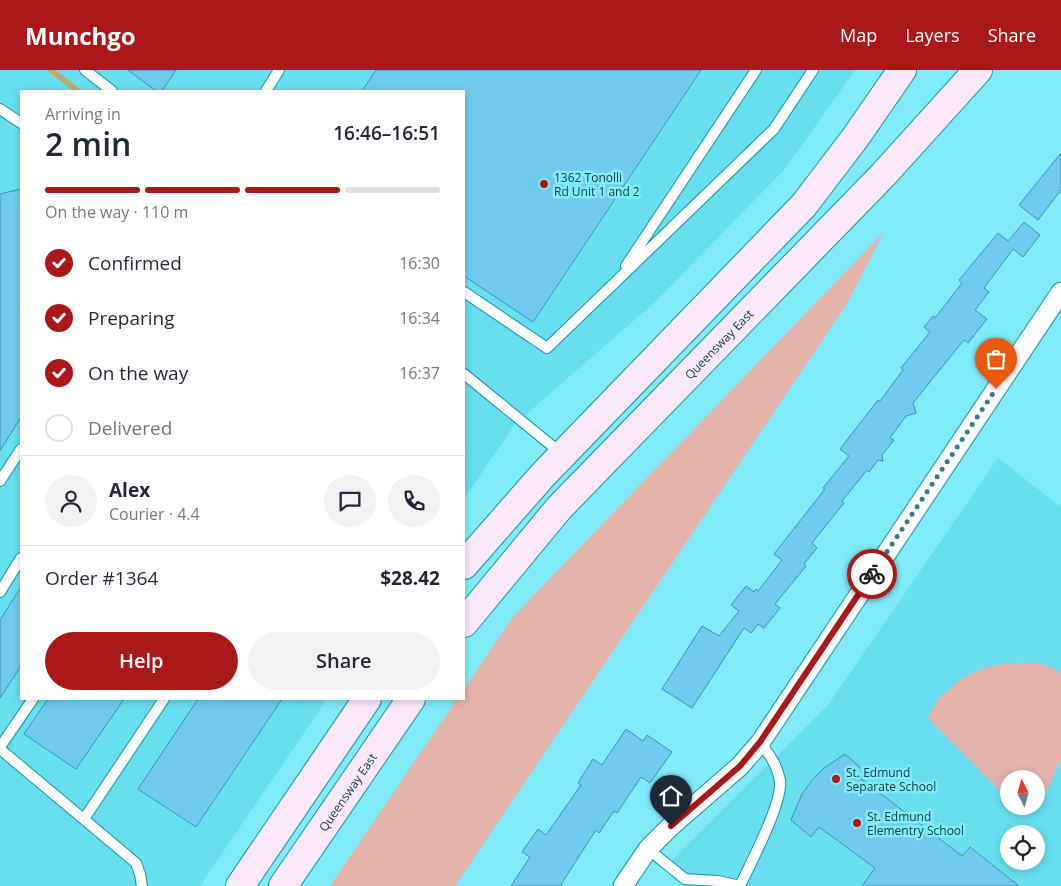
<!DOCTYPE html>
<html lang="en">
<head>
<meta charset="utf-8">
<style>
  :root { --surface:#fff; --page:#f2f2f3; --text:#1f2937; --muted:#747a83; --line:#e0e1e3; --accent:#ab181a }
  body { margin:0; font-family:"Open Sans",sans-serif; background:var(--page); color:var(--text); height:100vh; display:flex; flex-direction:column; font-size:19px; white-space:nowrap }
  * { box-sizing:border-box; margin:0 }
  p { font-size:16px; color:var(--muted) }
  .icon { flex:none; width:28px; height:28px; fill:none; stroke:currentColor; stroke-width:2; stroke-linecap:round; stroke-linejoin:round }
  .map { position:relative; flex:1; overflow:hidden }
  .panel { position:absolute; left:20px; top:20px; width:445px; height:610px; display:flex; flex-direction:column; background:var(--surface); border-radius:0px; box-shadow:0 2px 8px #0003 }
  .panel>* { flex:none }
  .needle { width:32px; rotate:354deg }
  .controls { position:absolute; left:1000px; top:700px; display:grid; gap:10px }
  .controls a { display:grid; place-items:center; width:45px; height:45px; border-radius:50%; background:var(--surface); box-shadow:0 2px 8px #0003; font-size:25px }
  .pin { position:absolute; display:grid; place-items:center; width:42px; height:42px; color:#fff; margin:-51px -21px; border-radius:50% 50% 50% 0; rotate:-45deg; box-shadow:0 0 5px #0007 }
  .pin .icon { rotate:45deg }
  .courier { position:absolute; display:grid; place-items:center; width:50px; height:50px; margin:-25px; border:4px solid #ab181a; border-radius:50%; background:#fff; color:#222; box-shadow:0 1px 6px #0007 }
  .overview em { font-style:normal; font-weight:600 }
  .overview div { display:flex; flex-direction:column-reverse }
  .overview { display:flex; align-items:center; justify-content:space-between; height:85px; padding:0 25px }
  h1 { font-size:32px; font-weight:600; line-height:38px }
  .bar { display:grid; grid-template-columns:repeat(4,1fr); gap:8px 5px; align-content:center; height:60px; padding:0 25px }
  .bar i { height:6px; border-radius:4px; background:var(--line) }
  .bar .selected { background:var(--accent) }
  .bar p { grid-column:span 4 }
  .line { display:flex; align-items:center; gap:12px; padding:0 25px; border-top:1px solid var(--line) }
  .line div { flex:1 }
  .round { display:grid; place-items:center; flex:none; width:52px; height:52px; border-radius:26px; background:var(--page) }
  ol { padding:0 25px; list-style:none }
  li { display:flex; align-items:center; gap:15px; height:55px }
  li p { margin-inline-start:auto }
  li .icon { padding:5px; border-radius:50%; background:var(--accent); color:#fff; stroke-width:4 }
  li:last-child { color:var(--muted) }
  li i { width:28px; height:28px; border:2px solid var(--line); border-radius:50% }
  .action { display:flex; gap:10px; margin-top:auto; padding:10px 25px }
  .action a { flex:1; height:58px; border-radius:30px; background:var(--accent); color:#fff; font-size:20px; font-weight:600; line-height:58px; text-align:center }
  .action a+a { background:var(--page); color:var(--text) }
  header { display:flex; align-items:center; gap:30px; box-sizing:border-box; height:70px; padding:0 25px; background:var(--accent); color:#fff }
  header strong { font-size:24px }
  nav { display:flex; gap:28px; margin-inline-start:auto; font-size:18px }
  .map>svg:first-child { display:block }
</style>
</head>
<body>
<header>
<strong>Munchgo</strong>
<nav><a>Map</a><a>Layers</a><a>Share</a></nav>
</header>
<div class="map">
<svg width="1061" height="816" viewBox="0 0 1061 816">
  <rect width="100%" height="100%" fill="#81ebfa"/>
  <!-- built -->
  <g fill="#68deee" fill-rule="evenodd">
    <polygon points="0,0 855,0 785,99 654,233 515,354 464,429 464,21 21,21 21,629 327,629 200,816 0,816"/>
    <path d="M998 388 1061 437V816H694L664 798 828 635ZM1009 709H1036V736H1009ZM1009 764H1036V791H1009Z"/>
  </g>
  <!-- green -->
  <g fill="#e4b3ac">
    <polygon points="884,162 846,235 455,816 330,816 457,629 464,629 464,619 512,548"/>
    <path d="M1010 593C1030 593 1045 591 1061 603V689L1039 738H1017L1015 736H1036V709H1009V730L928 648 938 629 962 608 987 597Z"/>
  </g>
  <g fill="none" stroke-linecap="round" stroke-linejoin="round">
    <!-- stream -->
    <polyline stroke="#c1a76b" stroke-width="5.5" points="51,0 78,21"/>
  </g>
  <!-- building -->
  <g fill="#70c9ee" stroke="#3793b7">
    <polygon points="128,0 176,0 162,21 156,21"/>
    <polygon points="376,0 701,0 533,252 464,206 464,21 362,21"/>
    <polygon points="1061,83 1061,120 1038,150 1019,135"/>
    <polygon points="21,119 21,347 0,381 0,124"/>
    <polygon points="1024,152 1040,165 1023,187 1013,179 984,218 989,222 975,240 987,249 968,273 964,270 913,333 916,343 906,346 890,368 894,370 882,385 883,391 878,390 869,402 867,400 842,431 844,433 812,473 817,478 804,494 806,496 775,534 780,538 764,558 758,554 751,563 744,558 692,638 662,619 702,556 719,566 739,541 731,535 746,516 754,522 756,519 758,521 782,490 774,484 825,419 823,418 849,386 840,379 878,330 880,331 903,300 901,298 930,262 924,257 933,246 935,248 962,213 959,210 998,163 1008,171"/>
    <polygon points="21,517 21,596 0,628 0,550"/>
    <polygon points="48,629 124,629 76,699 24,664"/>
    <polygon points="198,629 282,629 196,757 138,719"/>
    <polygon points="626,659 643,671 647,665 672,682 650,713 641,707 617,743 614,741 599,763 596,760 560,816 511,816 530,787 522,782 538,759 546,765 581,715 578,713 593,689 602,695"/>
    <polygon points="845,684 860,697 855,704 962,786 970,777 1019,816 862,816 875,798 819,757 811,767 791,750 802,724 812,710 824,698"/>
  </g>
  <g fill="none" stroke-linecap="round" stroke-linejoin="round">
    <defs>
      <g id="service">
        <polyline points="85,0 112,21"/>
        <polyline points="266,21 279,0"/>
        <polyline points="0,39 21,53"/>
        <polyline points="626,196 756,0"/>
        <polyline points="464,222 547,278 774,59 813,0"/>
        <polyline points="464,304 562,384"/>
        <polyline points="0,411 21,379"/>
        <polyline points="0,522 21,488"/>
        <polyline points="0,677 33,629"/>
        <polyline points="0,679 136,793 140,804 142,816"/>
        <polyline points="84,749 164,629"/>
        <path d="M648 779 685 809 718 811 740 816C751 792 783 733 780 710 777 695 770 684 760 673"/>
      </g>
      <polyline id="minor" points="623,816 648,779 671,756 740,696 760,673 1061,222"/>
      <g id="secondary">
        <polyline points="464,495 542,406 804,135 855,68 902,0"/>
        <path id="s1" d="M464 553 559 438 884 104 978 0"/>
        <polyline points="240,816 367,629"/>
        <path id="s2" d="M283 816 411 629"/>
      </g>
    </defs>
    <!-- service casing -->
    <use href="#service" stroke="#1593a1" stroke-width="12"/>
    <!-- minor casing -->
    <use href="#minor" stroke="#1593a1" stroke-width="21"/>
    <!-- secondary casing -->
    <use href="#secondary" stroke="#1593a1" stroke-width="30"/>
    <!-- service -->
    <use href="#service" stroke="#fff" stroke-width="10"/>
    <!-- minor -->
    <use href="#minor" stroke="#fff" stroke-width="19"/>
    <!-- secondary -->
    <use href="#secondary" stroke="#fbe8fa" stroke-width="28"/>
  </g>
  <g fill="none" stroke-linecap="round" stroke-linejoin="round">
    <!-- done -->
    <polyline stroke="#387c85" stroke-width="5" stroke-dasharray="0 9" points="872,504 996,319"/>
    <!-- route -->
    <polyline stroke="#ab181a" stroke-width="6" points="671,756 740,696 760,672 872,504"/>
  </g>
  <!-- markers -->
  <g fill="#ab181a" stroke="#81ebfa" stroke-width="2">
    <circle cx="544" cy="114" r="5"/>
    <circle cx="836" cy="709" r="5"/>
    <circle cx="857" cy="753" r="5"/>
  </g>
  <g text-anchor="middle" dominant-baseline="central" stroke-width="5" stroke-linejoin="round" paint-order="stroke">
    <!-- poi labels -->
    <g font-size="12" fill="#114046" stroke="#81ebfa" text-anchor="start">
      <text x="554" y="107">1362 Tonolli<tspan x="554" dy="14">Rd Unit 1 and 2</tspan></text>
      <text x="846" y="702">St. Edmund<tspan x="846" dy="14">Separate School</tspan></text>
      <text x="867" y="746">St. Edmund<tspan x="867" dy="14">Elementry School</tspan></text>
    </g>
    <!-- street labels -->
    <g font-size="12" fill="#114046" stroke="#81ebfa">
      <text stroke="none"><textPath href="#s1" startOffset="378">Queensway East</textPath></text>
      <text stroke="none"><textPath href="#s2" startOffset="114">Queensway East</textPath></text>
    </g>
  </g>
</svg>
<div class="controls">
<a><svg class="needle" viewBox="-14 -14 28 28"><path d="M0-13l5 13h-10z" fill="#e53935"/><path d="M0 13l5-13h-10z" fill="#747a83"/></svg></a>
<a><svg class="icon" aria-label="locate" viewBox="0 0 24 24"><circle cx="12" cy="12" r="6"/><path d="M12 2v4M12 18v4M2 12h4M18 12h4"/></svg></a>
</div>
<div class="pin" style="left:996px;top:319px;background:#ea580c"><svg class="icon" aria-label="bag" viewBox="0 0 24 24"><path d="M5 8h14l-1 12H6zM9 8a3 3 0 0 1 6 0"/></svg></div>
<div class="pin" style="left:671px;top:756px;background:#1f2937"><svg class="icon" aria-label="home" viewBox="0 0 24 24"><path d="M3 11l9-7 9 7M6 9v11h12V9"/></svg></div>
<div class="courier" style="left:872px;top:504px"><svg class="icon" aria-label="bike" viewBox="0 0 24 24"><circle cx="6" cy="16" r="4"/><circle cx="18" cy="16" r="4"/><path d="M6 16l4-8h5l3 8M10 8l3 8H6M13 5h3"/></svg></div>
<section class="panel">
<div class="overview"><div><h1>2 min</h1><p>Arriving in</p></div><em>16:46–16:51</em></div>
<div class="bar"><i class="selected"></i><i class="selected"></i><i class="selected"></i><i></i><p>On the way · 110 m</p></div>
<ol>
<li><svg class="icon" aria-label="check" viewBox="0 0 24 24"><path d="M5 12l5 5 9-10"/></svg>Confirmed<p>16:30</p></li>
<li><svg class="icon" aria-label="check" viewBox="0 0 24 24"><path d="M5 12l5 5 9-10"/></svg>Preparing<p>16:34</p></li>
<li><svg class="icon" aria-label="check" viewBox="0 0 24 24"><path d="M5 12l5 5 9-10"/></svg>On the way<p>16:37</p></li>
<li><i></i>Delivered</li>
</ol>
<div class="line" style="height:90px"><a class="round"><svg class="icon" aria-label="person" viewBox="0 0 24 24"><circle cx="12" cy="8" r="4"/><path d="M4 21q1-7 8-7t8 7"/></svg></a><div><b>Alex</b><p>Courier · 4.4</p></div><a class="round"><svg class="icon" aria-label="chat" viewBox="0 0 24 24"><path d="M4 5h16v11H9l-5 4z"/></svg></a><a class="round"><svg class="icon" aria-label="phone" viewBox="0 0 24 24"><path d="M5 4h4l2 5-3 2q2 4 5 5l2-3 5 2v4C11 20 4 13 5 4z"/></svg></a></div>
<div class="line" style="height:65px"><div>Order #1364</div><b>$28.42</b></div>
<div class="action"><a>Help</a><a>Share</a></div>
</section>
</div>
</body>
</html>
